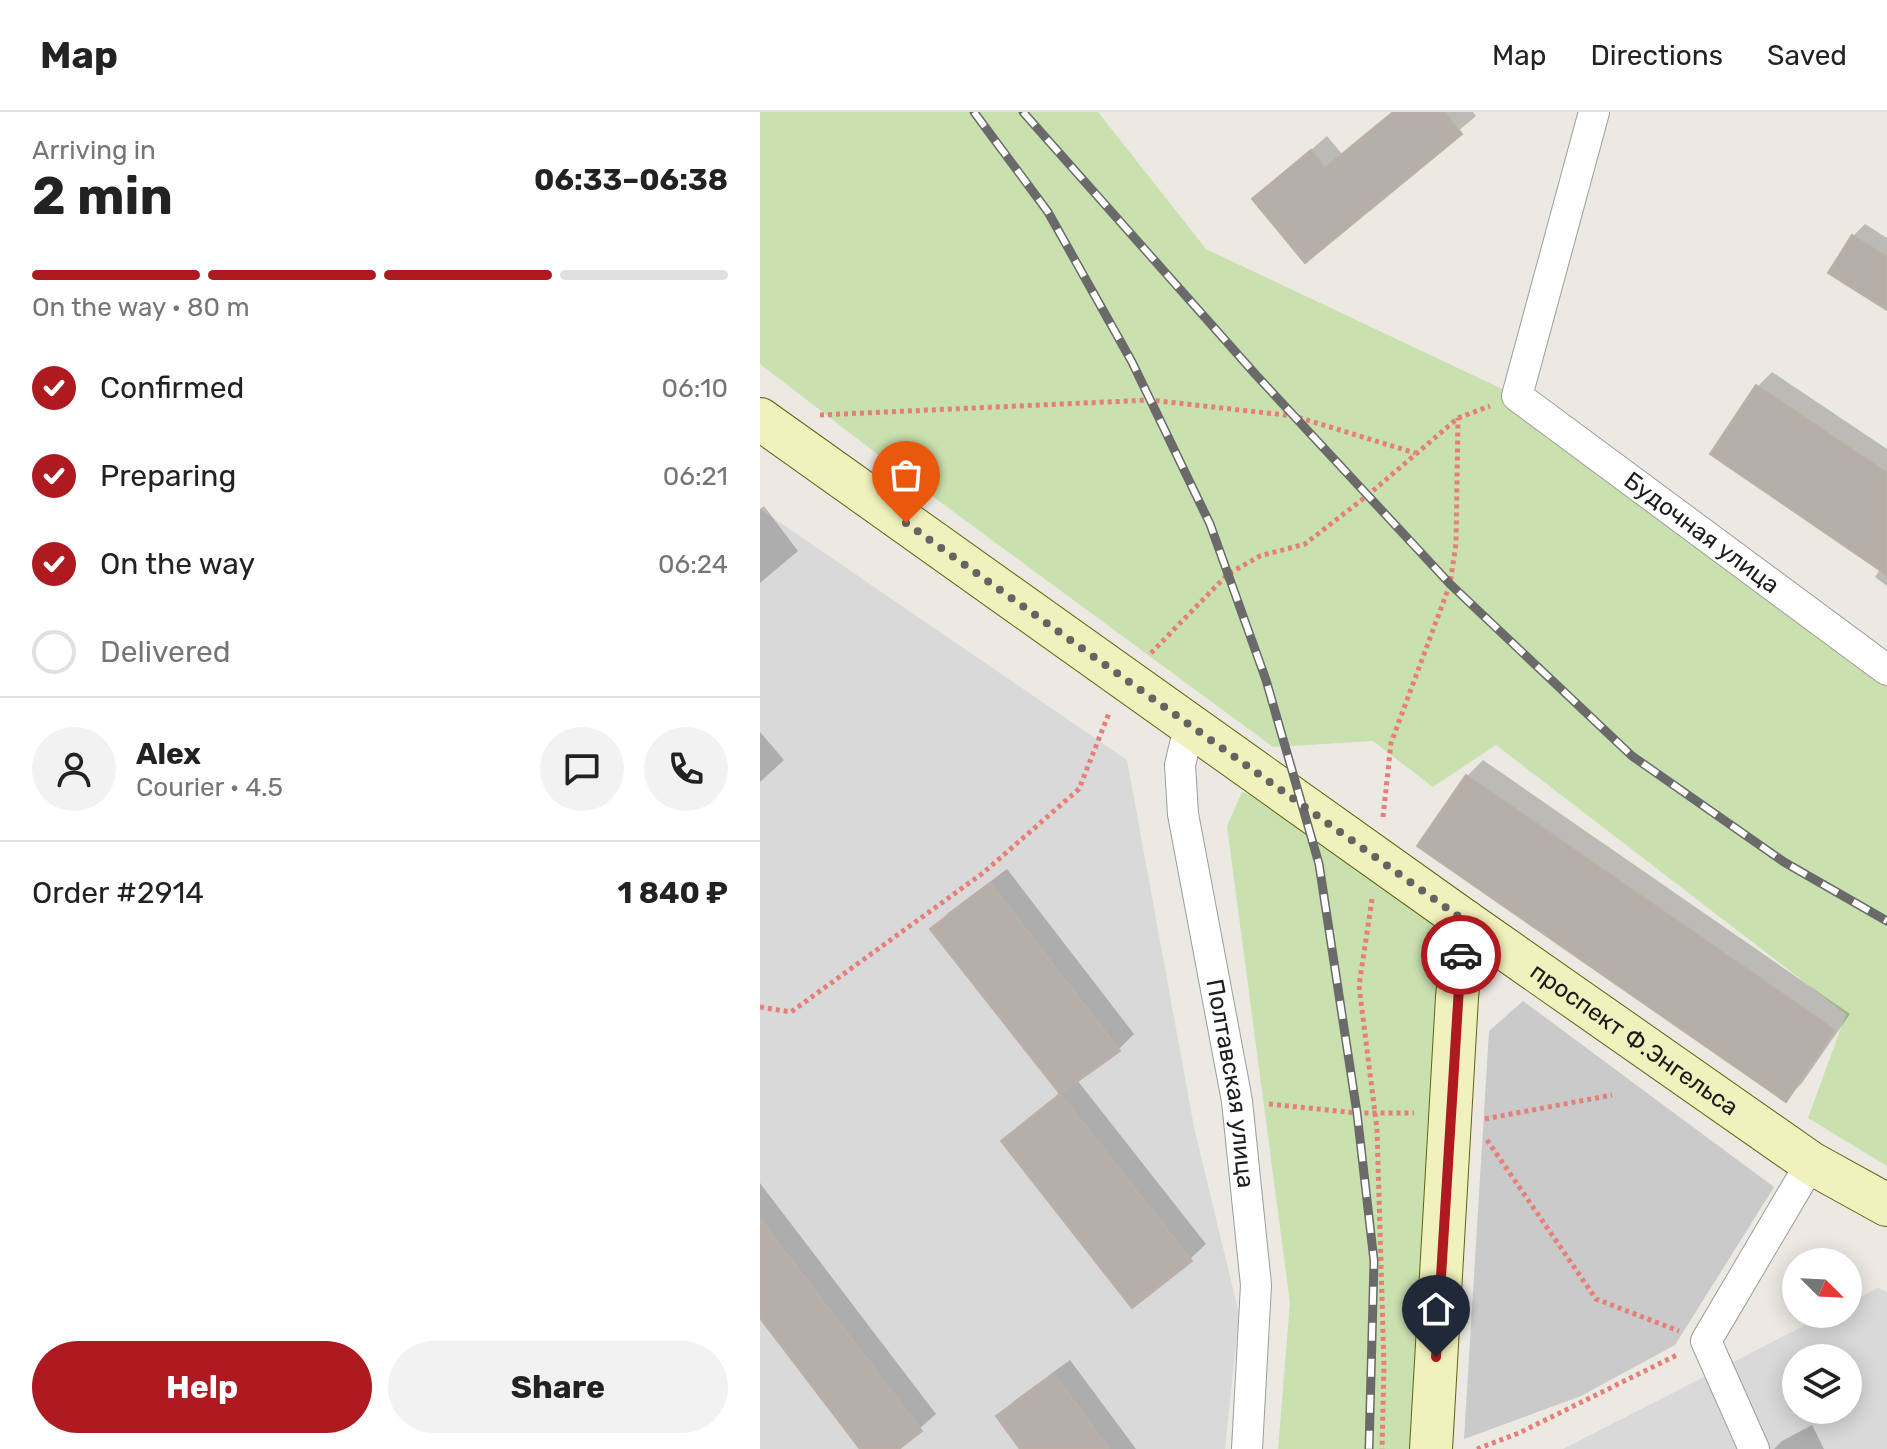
<!DOCTYPE html>
<html lang="en">
<head>
<meta charset="utf-8">
<style>
  :root { --surface:#fff; --page:#f2f2f2; --text:#222; --muted:#767676; --line:#e0e0e0; --accent:#af1920 }
  body { margin:0; font-family:Rubik,sans-serif; background:var(--page); color:var(--text); height:100vh; display:flex; flex-direction:column; font-size:30px; white-space:nowrap }
  * { box-sizing:border-box; margin:0 }
  p { font-size:26px; color:var(--muted) }
  .icon { flex:none; width:44px; height:44px; fill:none; stroke:currentColor; stroke-width:2; stroke-linecap:round; stroke-linejoin:round }
  .map { position:relative; flex:1; overflow:hidden }
  .drawer { display:flex; flex-direction:column; background:var(--surface); width:760px }
  .drawer>* { flex:none }
  .needle { width:52px; rotate:114deg }
  .tools { position:absolute; left:1022px; top:1136px; display:grid; gap:16px }
  .tools a { display:grid; place-items:center; width:80px; height:80px; border-radius:50%; background:var(--surface); box-shadow:0 4px 20px #0003; font-size:40px }
  .pin { position:absolute; display:grid; place-items:center; width:68px; height:68px; color:#fff; margin:-82px -34px; border-radius:50% 50% 50% 0; rotate:-45deg; box-shadow:0 0 8px #0007 }
  .pin .icon { rotate:45deg }
  .courier { position:absolute; display:grid; place-items:center; width:80px; height:80px; margin:-40px; border:6px solid #af1920; border-radius:50%; background:#fff; color:#222; box-shadow:0 2px 10px #0007 }
  .head em { font-style:normal; font-weight:700 }
  .head div { display:flex; flex-direction:column-reverse }
  .head { display:flex; align-items:center; justify-content:space-between; height:136px; padding:0 32px }
  h1 { font-size:52px; font-weight:700; line-height:60px }
  .bar { display:grid; grid-template-columns:repeat(4,1fr); gap:12px 8px; align-content:center; height:96px; padding:0 32px }
  .bar i { height:10px; border-radius:6px; background:var(--line) }
  .bar .active { background:var(--accent) }
  .bar p { grid-column:span 4 }
  .line { display:flex; align-items:center; gap:20px; padding:0 32px; border-top:2px solid var(--line) }
  .line div { flex:1 }
  .round { display:grid; place-items:center; flex:none; width:84px; height:84px; border-radius:42px; background:var(--page) }
  ol { padding:0 32px; list-style:none }
  li { display:flex; align-items:center; gap:24px; height:88px }
  li p { margin-inline-start:auto }
  li .icon { padding:8px; border-radius:50%; background:var(--accent); color:#fff; stroke-width:4 }
  li:last-child { color:var(--muted) }
  li i { width:44px; height:44px; border:4px solid var(--line); border-radius:50% }
  .cta { display:flex; gap:16px; margin-top:auto; padding:16px 32px }
  .cta a { flex:1; height:92px; border-radius:48px; background:var(--accent); color:#fff; font-size:32px; font-weight:700; line-height:92px; text-align:center }
  .cta a+a { background:var(--page); color:var(--text) }
  header { display:flex; align-items:center; gap:48px; box-sizing:border-box; height:112px; padding:0 40px; background:var(--surface); border-bottom:2px solid var(--line) }
  header strong { font-size:38px }
  nav { display:flex; gap:44px; margin-inline-start:auto; font-size:28px }
  main { display:flex; flex:1; min-height:0 }
  .map>svg:first-child { display:block }
</style>
</head>
<body>
<header>
<strong>Map</strong>
<nav><a>Map</a><a>Directions</a><a>Saved</a></nav>
</header>
<main>
<section class="drawer">
<div class="head"><div><h1>2 min</h1><p>Arriving in</p></div><em>06:33–06:38</em></div>
<div class="bar"><i class="active"></i><i class="active"></i><i class="active"></i><i></i><p>On the way · 80 m</p></div>
<ol>
<li><svg class="icon" aria-label="check" viewBox="0 0 24 24"><path d="M5 12l5 5 9-10"/></svg>Confirmed<p>06:10</p></li>
<li><svg class="icon" aria-label="check" viewBox="0 0 24 24"><path d="M5 12l5 5 9-10"/></svg>Preparing<p>06:21</p></li>
<li><svg class="icon" aria-label="check" viewBox="0 0 24 24"><path d="M5 12l5 5 9-10"/></svg>On the way<p>06:24</p></li>
<li><i></i>Delivered</li>
</ol>
<div class="line" style="height:144px"><a class="round"><svg class="icon" aria-label="person" viewBox="0 0 24 24"><circle cx="12" cy="8" r="4"/><path d="M4 21q1-7 8-7t8 7"/></svg></a><div><b>Alex</b><p>Courier · 4.5</p></div><a class="round"><svg class="icon" aria-label="chat" viewBox="0 0 24 24"><path d="M4 5h16v11H9l-5 4z"/></svg></a><a class="round"><svg class="icon" aria-label="phone" viewBox="0 0 24 24"><path d="M5 4h4l2 5-3 2q2 4 5 5l2-3 5 2v4C11 20 4 13 5 4z"/></svg></a></div>
<div class="line" style="height:104px"><div>Order #2914</div><b>1 840 ₽</b></div>
<div class="cta"><a>Help</a><a>Share</a></div>
</section>
<div class="map">
<svg width="1127" height="1337" viewBox="0 0 1127 1337">
  <rect width="100%" height="100%" fill="#ece9e3"/>
  <!-- residential -->
  <g fill="#dad9d9" fill-rule="evenodd">
    <polygon points="0,397 367,648 434,1015 479,1202 465,1337 0,1337"/>
    <path d="M1118 1176 1127 1180V1337H803L1067 1202H1088V1191ZM1036 1246H1088V1298H1036Z"/>
  </g>
  <!-- religious -->
  <polygon fill="#cacaca" points="763,889 1014,1075 915,1233 821,1284 704,1327 729,919"/>
  <!-- grass -->
  <g fill="#c9e0af">
    <polygon points="0,0 338,0 446,137 757,284 1127,555 1127,1054 1048,1006 1086,902 736,633 673,675 613,629 513,635 164,378 0,252"/>
    <polygon points="482,680 527,699 632,773 676,816 687,847 655,1337 518,1337 530,1191 467,714"/>
  </g>
  <!-- shadow -->
  <g fill="#0003">
    <polygon points="633,0 713,0 716,4 545,148 495,87 567,24 582,42"/>
    <polygon points="1105,112 1127,126 1127,195 1093,124"/>
    <polygon points="1012,260 1127,337 1127,474 1115,465 1121,456 952,342 998,274"/>
    <polygon points="4,394 38,439 0,471 0,397"/>
    <polygon points="0,620 24,648 0,670"/>
    <polygon points="723,648 1090,902 1042,971 1026,987 707,664"/>
    <polygon points="247,757 374,922 358,938 317,968 446,1132 430,1147 243,1029 302,980 173,817 188,801"/>
    <polygon points="0,1071 176,1302 136,1337 102,1337 0,1203"/>
    <polygon points="310,1248 376,1337 263,1337 239,1305 254,1289"/>
    <polygon points="1052,1313 1064,1337 1014,1337 1022,1329"/>
  </g>
  <!-- building -->
  <g fill="#b5aea9" stroke="#bcafa7" stroke-width="2">
    <polygon points="633,0 684,0 702,22 545,151 492,87 551,38 565,56"/>
    <polygon points="1092,123 1127,145 1127,198 1068,161"/>
    <polygon points="996,273 1127,361 1127,463 950,342"/>
    <polygon points="706,663 1075,918 1026,990 657,734"/>
    <polygon points="230,771 360,939 300,982 170,817"/>
    <polygon points="300,982 432,1149 372,1196 241,1029"/>
    <polygon points="0,1107 162,1319 139,1337 100,1337 0,1206"/>
    <polygon points="294,1262 349,1337 260,1337 236,1304"/>
  </g>
  <g fill="none" stroke-linecap="round" stroke-linejoin="round">
    <defs>
      <g id="street">
        <path id="s1" d="M834 0 757 284 1127 558"/>
        <path id="s2" d="M430 611 420 653 423 702 477 989 496 1173 487 1337"/>
        <polyline points="994,1337 946,1229 1051,1051"/>
      </g>
      <g id="secondary">
        <path id="s3" d="M0 307 705 809 1051 1051 1127 1093"/>
        <polyline points="671,1337 697,885 705,809"/>
      </g>
    </defs>
    <!-- street casing -->
    <use href="#street" stroke="#9d9d9d" stroke-width="32"/>
    <!-- secondary casing -->
    <use href="#secondary" stroke="#5f6412" stroke-width="44"/>
    <!-- path -->
    <g stroke="#e77f79" stroke-width="5" stroke-dasharray="4 4" stroke-linecap="butt">
      <polyline points="60,303 390,288 534,304 655,341"/>
      <polyline points="391,541 468,462 500,444 545,432 608,383 698,306 730,294"/>
      <polyline points="623,705 631,631 690,472 696,432 698,306"/>
      <polyline points="612,787 599,874 617,1017 624,1254 622,1337"/>
      <polyline points="0,895 31,900 223,761 319,677 349,601"/>
      <polyline points="509,992 597,1001 654,1001"/>
      <polyline points="725,1007 852,983"/>
      <polyline points="727,1028 836,1187 919,1219"/>
      <polyline points="717,1337 759,1321 919,1242"/>
    </g>
    <!-- street -->
    <use href="#street" stroke="#fff" stroke-width="30"/>
    <!-- secondary -->
    <use href="#secondary" stroke="#f0f1bc" stroke-width="42"/>
    <defs>
      <g id="rail">
        <polyline points="214,0 288,100 372,250 450,412 506,568 559,752 597,1001 614,1149 609,1337"/>
        <polyline points="263,0 496,263 690,472 872,644 1024,750 1127,809"/>
      </g>
    </defs>
    <!-- rail casing -->
    <use href="#rail" stroke="#6a6a6a" stroke-width="9"/>
    <!-- rail -->
    <use href="#rail" stroke="#fff" stroke-width="6" stroke-dasharray="18" stroke-linecap="butt"/>
  </g>
  <g fill="none" stroke-linecap="round" stroke-linejoin="round">
    <!-- done -->
    <polyline stroke="#656462" stroke-width="8" stroke-dasharray="0 14.4" points="146,411 705,809 701,843"/>
    <!-- route -->
    <polyline stroke="#af1920" stroke-width="10" points="676,1245 701,843"/>
  </g>
  <g text-anchor="middle" dominant-baseline="central" stroke-width="6" stroke-linejoin="round" paint-order="stroke">
    <!-- street labels -->
    <g font-size="24" fill="#1c1c1c" stroke="#fff">
      <text stroke="none"><textPath href="#s1" startOffset="524">Будочная улица</textPath></text>
      <text stroke="none"><textPath href="#s3" startOffset="1072">проспект Ф.Энгельса</textPath></text>
      <text stroke="none"><textPath href="#s2" startOffset="366">Полтавская улица</textPath></text>
    </g>
  </g>
</svg>
<div class="tools">
<a><svg class="needle" viewBox="-14 -14 28 28"><path d="M0-13l5 13h-10z" fill="#e53935"/><path d="M0 13l5-13h-10z" fill="#767676"/></svg></a>
<a><svg class="icon" aria-label="layers" viewBox="0 0 24 24"><path d="M12 4l9 5-9 5-9-5zM3 14l9 5 9-5"/></svg></a>
</div>
<div class="pin" style="left:146px;top:411px;background:#ea580c"><svg class="icon" aria-label="bag" viewBox="0 0 24 24"><path d="M5 8h14l-1 12H6zM9 8a3 3 0 0 1 6 0"/></svg></div>
<div class="pin" style="left:676px;top:1245px;background:#1f2937"><svg class="icon" aria-label="home" viewBox="0 0 24 24"><path d="M3 11l9-7 9 7M6 9v11h12V9"/></svg></div>
<div class="courier" style="left:701px;top:843px"><svg class="icon" aria-label="car" viewBox="0 0 24 24"><path d="M5 17H2v-5l4-1 3-4h7l3 4 3 1v5h-3M9 17h6M6 11h13"/><circle cx="7" cy="17" r="2"/><circle cx="17" cy="17" r="2"/></svg></div>
</div>
</main>
</body>
</html>
